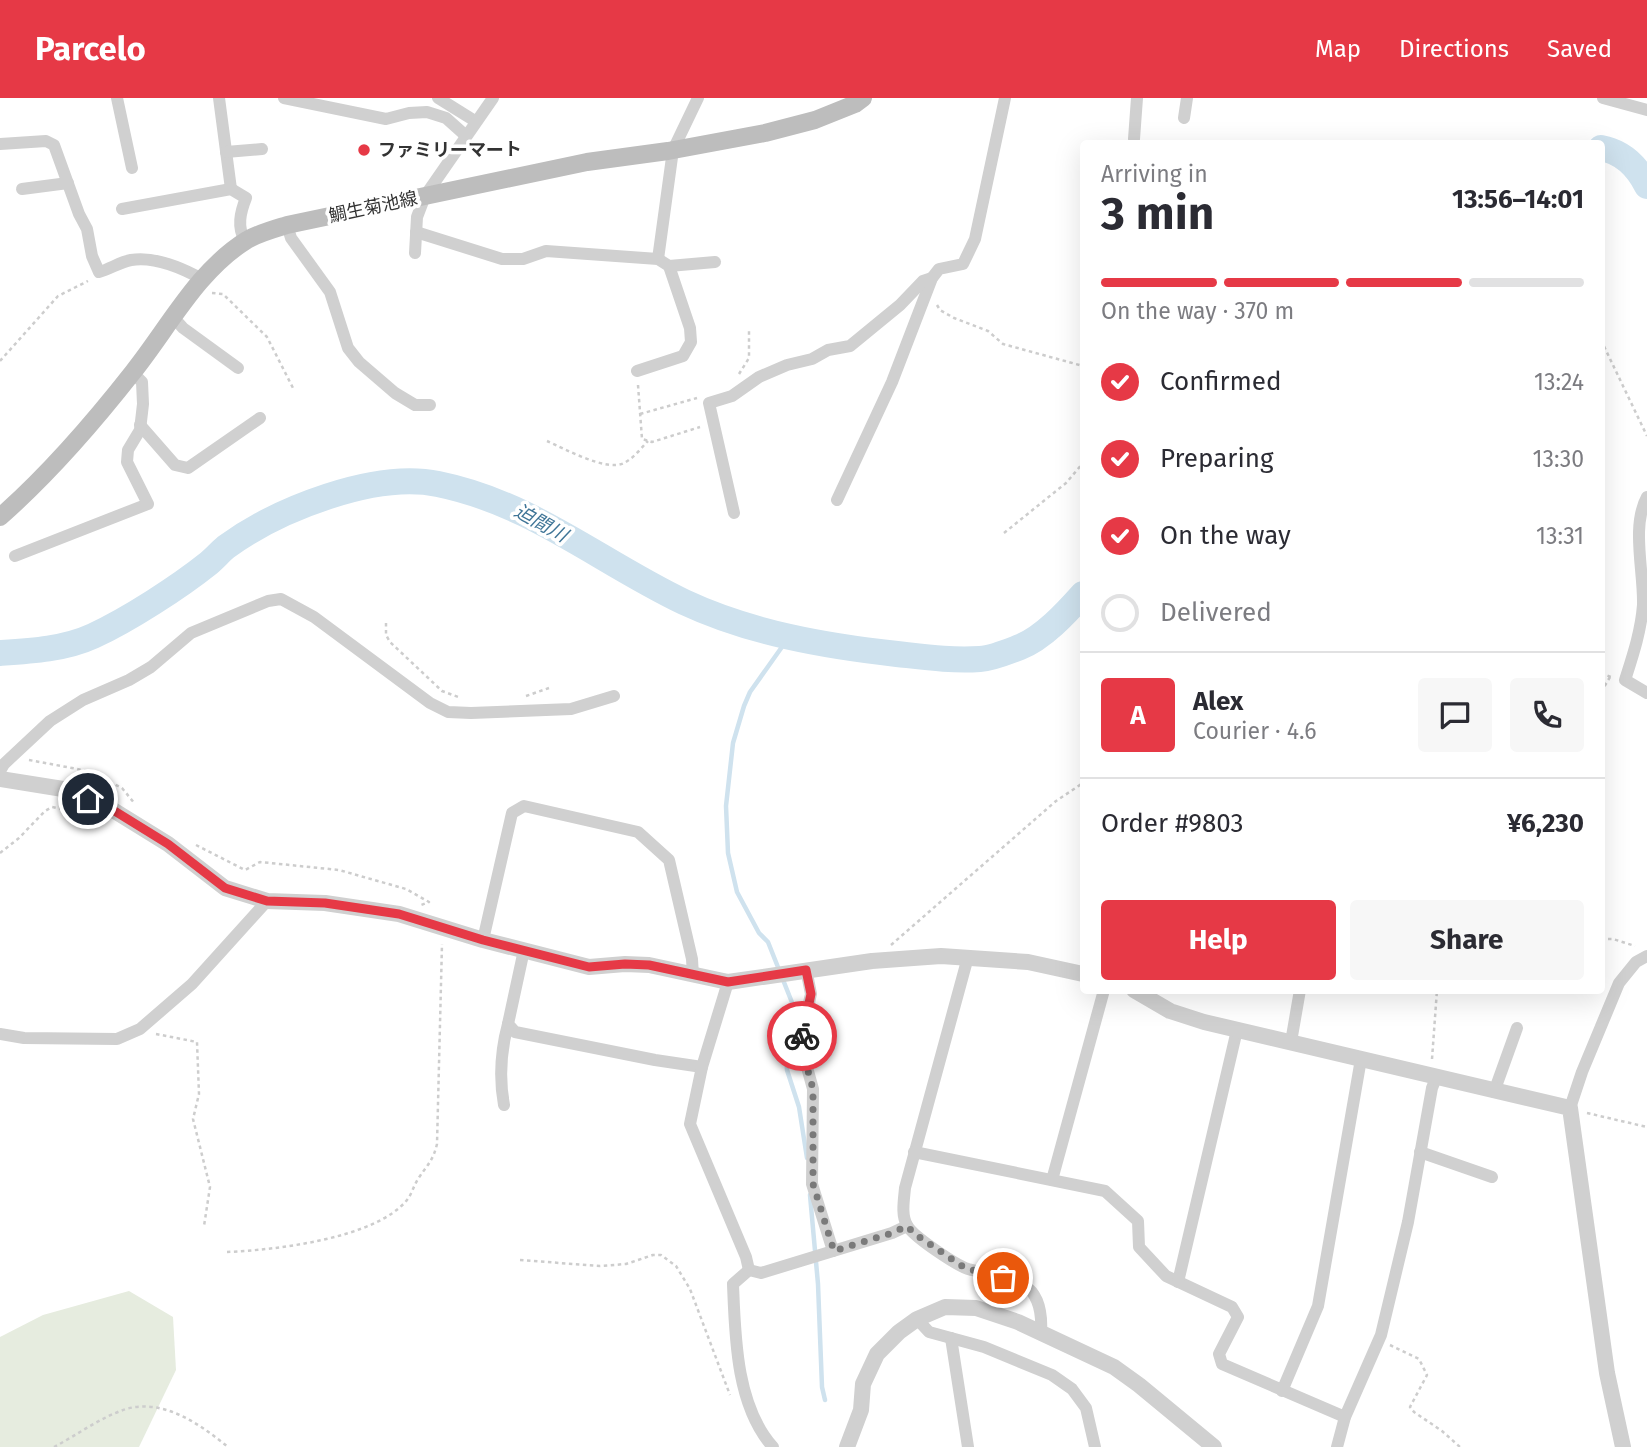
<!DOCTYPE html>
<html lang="en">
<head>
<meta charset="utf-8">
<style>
  :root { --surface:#fff; --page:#f7f7f7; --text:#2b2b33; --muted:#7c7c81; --line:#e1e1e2; --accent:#e63946 }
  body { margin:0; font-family:"Fira Sans","Noto Sans JP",sans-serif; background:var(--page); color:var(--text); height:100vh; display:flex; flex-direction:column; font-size:26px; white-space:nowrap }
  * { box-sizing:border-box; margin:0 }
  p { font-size:23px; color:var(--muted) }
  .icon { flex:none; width:38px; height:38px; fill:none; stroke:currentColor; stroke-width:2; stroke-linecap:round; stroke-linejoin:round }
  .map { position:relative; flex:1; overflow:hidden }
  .side { position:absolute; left:1080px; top:42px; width:525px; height:854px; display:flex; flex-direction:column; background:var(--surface); border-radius:7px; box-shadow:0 7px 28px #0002 }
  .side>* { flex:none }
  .pin { position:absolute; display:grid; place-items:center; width:60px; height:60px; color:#fff; margin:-30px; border:4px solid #fff; border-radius:50%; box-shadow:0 2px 7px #0007 }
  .courier { position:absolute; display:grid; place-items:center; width:70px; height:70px; margin:-35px; border:5px solid #e63946; border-radius:50%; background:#fff; color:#222; box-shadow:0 2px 9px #0007 }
  .head em { font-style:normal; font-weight:700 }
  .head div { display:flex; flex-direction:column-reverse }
  .head { display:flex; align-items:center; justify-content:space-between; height:119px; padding:0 21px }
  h1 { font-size:46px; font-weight:700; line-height:52px }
  .bar { display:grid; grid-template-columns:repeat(4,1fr); gap:10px 7px; align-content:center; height:84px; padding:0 21px }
  .bar i { height:9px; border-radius:5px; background:var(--line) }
  .bar .on { background:var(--accent) }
  .bar p { grid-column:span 4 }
  .line { display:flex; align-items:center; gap:18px; padding:0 21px; border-top:2px solid var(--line) }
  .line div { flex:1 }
  .round { display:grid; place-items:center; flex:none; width:74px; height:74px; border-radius:7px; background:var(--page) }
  ol { padding:0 21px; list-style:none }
  li { display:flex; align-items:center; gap:21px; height:77px }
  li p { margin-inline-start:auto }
  li .icon { padding:7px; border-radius:50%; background:var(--accent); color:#fff; stroke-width:4 }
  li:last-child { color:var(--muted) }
  li i { width:38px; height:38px; border:4px solid var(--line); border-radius:50% }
  .primary-button { display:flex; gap:14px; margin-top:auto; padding:14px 21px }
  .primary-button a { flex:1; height:80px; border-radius:7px; background:var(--accent); color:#fff; font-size:28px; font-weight:700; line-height:80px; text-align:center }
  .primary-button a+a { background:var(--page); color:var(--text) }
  header { display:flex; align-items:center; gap:42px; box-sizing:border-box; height:98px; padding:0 35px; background:var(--accent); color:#fff }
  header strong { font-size:33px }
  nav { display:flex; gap:38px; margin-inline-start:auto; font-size:24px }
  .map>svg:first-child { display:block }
</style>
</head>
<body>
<header>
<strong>Parcelo</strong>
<nav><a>Map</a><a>Directions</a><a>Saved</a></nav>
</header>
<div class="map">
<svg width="1647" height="1349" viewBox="0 0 1647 1349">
  <rect width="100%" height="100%" fill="#fff"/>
  <!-- green -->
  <polygon fill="#e6ecdf" points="129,1193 173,1219 176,1272 139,1349 0,1349 0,1239 43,1217"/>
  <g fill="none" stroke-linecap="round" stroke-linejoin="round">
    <!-- stream -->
    <g stroke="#cfe2ee" stroke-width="4.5">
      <polyline points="789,539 750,594 744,608 733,645 726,708 728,755 737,794 759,835 768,844 793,907 785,938 787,972 799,1009 807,1060"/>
      <polyline points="810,1097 818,1186 822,1289 825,1302"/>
    </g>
    <!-- river -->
    <g stroke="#cfe2ee" stroke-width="26">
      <path d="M1601 50C1623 54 1637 68 1647 88"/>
      <path d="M0 555C31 553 65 551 93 538 128 522 179 489 209 465 215 460 220 454 226 449 278 411 375 373 438 386 532 405 600 464 684 504 750 535 825 548 897 556 924 559 952 563 980 561 993 560 1007 554 1020 549 1043 540 1066 515 1083 496"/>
    </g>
    <!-- path -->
    <g stroke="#cdcdcd" stroke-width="2.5" stroke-dasharray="3.5 3.5" stroke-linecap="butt">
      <polyline points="212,195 223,196 267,239 293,290"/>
      <polyline points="937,207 940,212 954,220 988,233 1003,246 1083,268"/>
      <polyline points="1601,242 1647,338"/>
      <polyline points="0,263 58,198 88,183"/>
      <polyline points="739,276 749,260 749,231"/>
      <polyline points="638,287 642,341 652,344 700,329"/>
      <polyline points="640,316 697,300"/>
      <path d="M547 343C565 351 607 374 624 365 634 360 641 350 648 343"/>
      <polyline points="1004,435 1066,385 1083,365"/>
      <polyline points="386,525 386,537 390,544 442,593 461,600"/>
      <polyline points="1601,575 1611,579"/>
      <polyline points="1601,594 1610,579"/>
      <polyline points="526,598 549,590"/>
      <polyline points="29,662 88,673 122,690 135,706"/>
      <polyline points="196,747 245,772 260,764 339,772 406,791 429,804 421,807"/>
      <polyline points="0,755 19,740 45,713 52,709 73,713"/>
      <polyline points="1601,841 1613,841 1635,848"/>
      <polyline points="891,847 1056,703 1083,685"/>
      <polyline points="156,936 197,944 199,996 193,1021 210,1089 204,1128"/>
      <polyline points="1432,961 1437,892"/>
      <polyline points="1587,1015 1647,1029"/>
      <path d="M227 1154C274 1152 375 1141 407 1102 412 1096 414 1086 420 1078 429 1065 433 1062 437 1046L442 846"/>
      <polyline points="520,1162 600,1168 626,1166 653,1157 661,1157 676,1168 690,1191 730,1297"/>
      <polyline points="1390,1247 1419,1261 1427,1277 1410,1309 1414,1314 1442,1333 1460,1349"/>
      <path d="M54 1349C77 1337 101 1319 126 1311 164 1300 201 1327 228 1349"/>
    </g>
    <!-- minor -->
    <g stroke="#d0d0d0" stroke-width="12">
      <polyline points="117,0 132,70"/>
      <polyline points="219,0 231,91"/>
      <polyline points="284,0 386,21 409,15 427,14 446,20 465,37"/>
      <polyline points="438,0 475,23"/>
      <polyline points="1603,0 1647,12"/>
      <polyline points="1184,20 1187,0"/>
      <polyline points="1134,41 1137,0"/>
      <path d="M0 46 46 43 54 47 79 116 87 131 92 158 99 174C110 171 120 164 131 162 155 158 182 170 202 181"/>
      <polyline points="226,54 262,51"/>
      <polyline points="22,91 68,85"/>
      <path d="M122 111 231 91 246 100C240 115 237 129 245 143"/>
      <polyline points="287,127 291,140 330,194 348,250 359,264 395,295 415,307 430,307"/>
      <polyline points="416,134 502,161 523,161 546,153 658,161 669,168 690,230 691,244 683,258 637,273"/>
      <polyline points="415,155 417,119 425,98 493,0"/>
      <polyline points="658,161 673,52 698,0"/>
      <polyline points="669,168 715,164"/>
      <polyline points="174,220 183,230 238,270"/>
      <polyline points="140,327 175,367 188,370 260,320"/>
      <path d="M1647 399C1631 428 1644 474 1643 507 1641 533 1633 557 1625 582L1647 595"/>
      <polyline points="837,402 892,284 932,180 939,171 963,166 975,141 1005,0"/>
      <polyline points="734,415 709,305 732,298 759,279 787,267 812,261 828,252 850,248 900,207 923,183 932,180"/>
      <polyline points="15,458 148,406 127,364 128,352 140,332 143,306 142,284 133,275"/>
      <polyline points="0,673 4,666 50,623 83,602 129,582 151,569 191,535 268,503 281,501 314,519 430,605 448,614 471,615 571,611 614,598"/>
      <polyline points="483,842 512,715 524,708 638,734 669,762 692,861 693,878"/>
      <polyline points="524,852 508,926 515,934 655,962 702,969"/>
      <path d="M968 859 905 1090C904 1102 901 1117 907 1127 912 1138 956 1167 968 1171 986 1176 1008 1177 1024 1187 1040 1197 1042 1219 1041 1235"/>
      <polyline points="806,871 811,896 800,944 813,991 812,1086 833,1153"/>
      <polyline points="728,884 702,969 690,1026 746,1159 749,1172"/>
      <polyline points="0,936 24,940 117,941 140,931 192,886 267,803"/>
      <polyline points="1291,944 1300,892"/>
      <polyline points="1494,994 1517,930"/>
      <path d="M504 1007C499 980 501 952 508 926"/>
      <polyline points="1570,1010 1582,974 1619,885 1636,864 1647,858"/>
      <polyline points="914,1054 1105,1093 1138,1123 1139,1149 1166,1178 1232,1209 1238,1219 1219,1256 1222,1266 1345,1319"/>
      <polyline points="1420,1054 1492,1079"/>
      <polyline points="1052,1082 1104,892"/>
      <path d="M749 1172 733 1186C735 1238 736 1308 773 1349"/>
      <polyline points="749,1172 761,1175 892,1135 907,1128"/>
      <polyline points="1178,1184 1237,932"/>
      <polyline points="917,1221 929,1234 984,1249 1052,1277 1072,1291 1086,1310 1095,1349"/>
      <polyline points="951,1240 968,1349"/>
      <polyline points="1282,1293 1318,1208 1361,961"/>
      <polyline points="1337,1349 1345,1319 1381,1237 1408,1124 1432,990 1436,980"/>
    </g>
    <!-- tertiary -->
    <g stroke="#d0d0d0" stroke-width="16">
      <polyline points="0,681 63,691 113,712 168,746 225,790 267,803 325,805 399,816 483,842 589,869 625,866 649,867 728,884 872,863 941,858 1028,864 1083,876"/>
      <polyline points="1134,892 1170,913 1204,924 1570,1010 1607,1275 1623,1349"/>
      <polyline points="847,1349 861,1312 863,1286 877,1256 899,1234 917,1221 945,1209 976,1210 1018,1224 1114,1269 1139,1287 1214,1349"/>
    </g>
    <!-- secondary -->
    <path stroke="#bdbdbd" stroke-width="18" d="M0 419C49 376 93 325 133 274 169 229 197 173 247 142 259 135 274 131 287 127L587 64 668 53 765 35 815 22 855 6 863 0"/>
  </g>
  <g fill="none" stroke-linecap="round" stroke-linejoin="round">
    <!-- done -->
    <polyline stroke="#7a7a7a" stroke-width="7" stroke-dasharray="0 12.6" points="802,938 800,944 813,991 813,1086 834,1153 892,1135 907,1128 915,1136 965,1170 1003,1180"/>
    <!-- route -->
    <polyline stroke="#e63946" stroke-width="9" points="88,701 113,712 168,746 225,790 267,803 325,805 399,816 483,842 589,869 625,866 649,867 728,884 806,872 811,896 802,938"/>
  </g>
  <!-- markers -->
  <circle fill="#e63946" stroke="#fff" stroke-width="2.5" cx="364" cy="52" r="7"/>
  <g text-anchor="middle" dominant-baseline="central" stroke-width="7" stroke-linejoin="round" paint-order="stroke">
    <!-- poi labels -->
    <g font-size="18" font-weight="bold" fill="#333" stroke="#fff" text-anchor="start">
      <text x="378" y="52">ファミリーマート</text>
    </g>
    <!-- street labels -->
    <g font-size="18" fill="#333" stroke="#fff">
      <text transform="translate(373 109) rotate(-12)">鯛生菊池線</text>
    </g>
    <!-- water labels -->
    <g font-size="19" font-style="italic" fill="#3f7597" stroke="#fff">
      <text transform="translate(541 425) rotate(29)">迫間川</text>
    </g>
  </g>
</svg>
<div class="pin" style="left:1003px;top:1180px;background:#ea580c"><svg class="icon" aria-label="bag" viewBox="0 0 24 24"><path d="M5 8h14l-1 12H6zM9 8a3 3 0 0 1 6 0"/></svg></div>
<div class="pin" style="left:88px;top:701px;background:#1f2937"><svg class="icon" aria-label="home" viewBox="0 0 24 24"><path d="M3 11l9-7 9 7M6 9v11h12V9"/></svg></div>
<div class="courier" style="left:802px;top:938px"><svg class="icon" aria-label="bike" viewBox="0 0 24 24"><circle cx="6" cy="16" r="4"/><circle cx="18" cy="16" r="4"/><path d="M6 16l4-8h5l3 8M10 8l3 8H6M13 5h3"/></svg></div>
<section class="side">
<div class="head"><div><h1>3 min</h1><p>Arriving in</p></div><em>13:56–14:01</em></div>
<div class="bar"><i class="on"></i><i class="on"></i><i class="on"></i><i></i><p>On the way · 370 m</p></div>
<ol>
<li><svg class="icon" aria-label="check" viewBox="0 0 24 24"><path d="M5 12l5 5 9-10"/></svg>Confirmed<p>13:24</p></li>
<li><svg class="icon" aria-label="check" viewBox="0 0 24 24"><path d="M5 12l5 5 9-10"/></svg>Preparing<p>13:30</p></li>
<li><svg class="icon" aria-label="check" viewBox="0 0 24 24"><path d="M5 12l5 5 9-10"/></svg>On the way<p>13:31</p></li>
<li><i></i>Delivered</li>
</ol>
<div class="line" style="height:126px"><b class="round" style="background:var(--accent);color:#fff">A</b><div><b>Alex</b><p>Courier · 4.6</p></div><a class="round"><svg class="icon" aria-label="chat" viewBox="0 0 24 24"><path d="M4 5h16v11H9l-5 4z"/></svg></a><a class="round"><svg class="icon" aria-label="phone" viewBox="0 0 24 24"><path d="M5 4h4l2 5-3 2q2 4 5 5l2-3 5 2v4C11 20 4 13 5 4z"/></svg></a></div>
<div class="line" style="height:91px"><div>Order #9803</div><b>¥6,230</b></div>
<div class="primary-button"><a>Help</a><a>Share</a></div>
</section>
</div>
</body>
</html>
